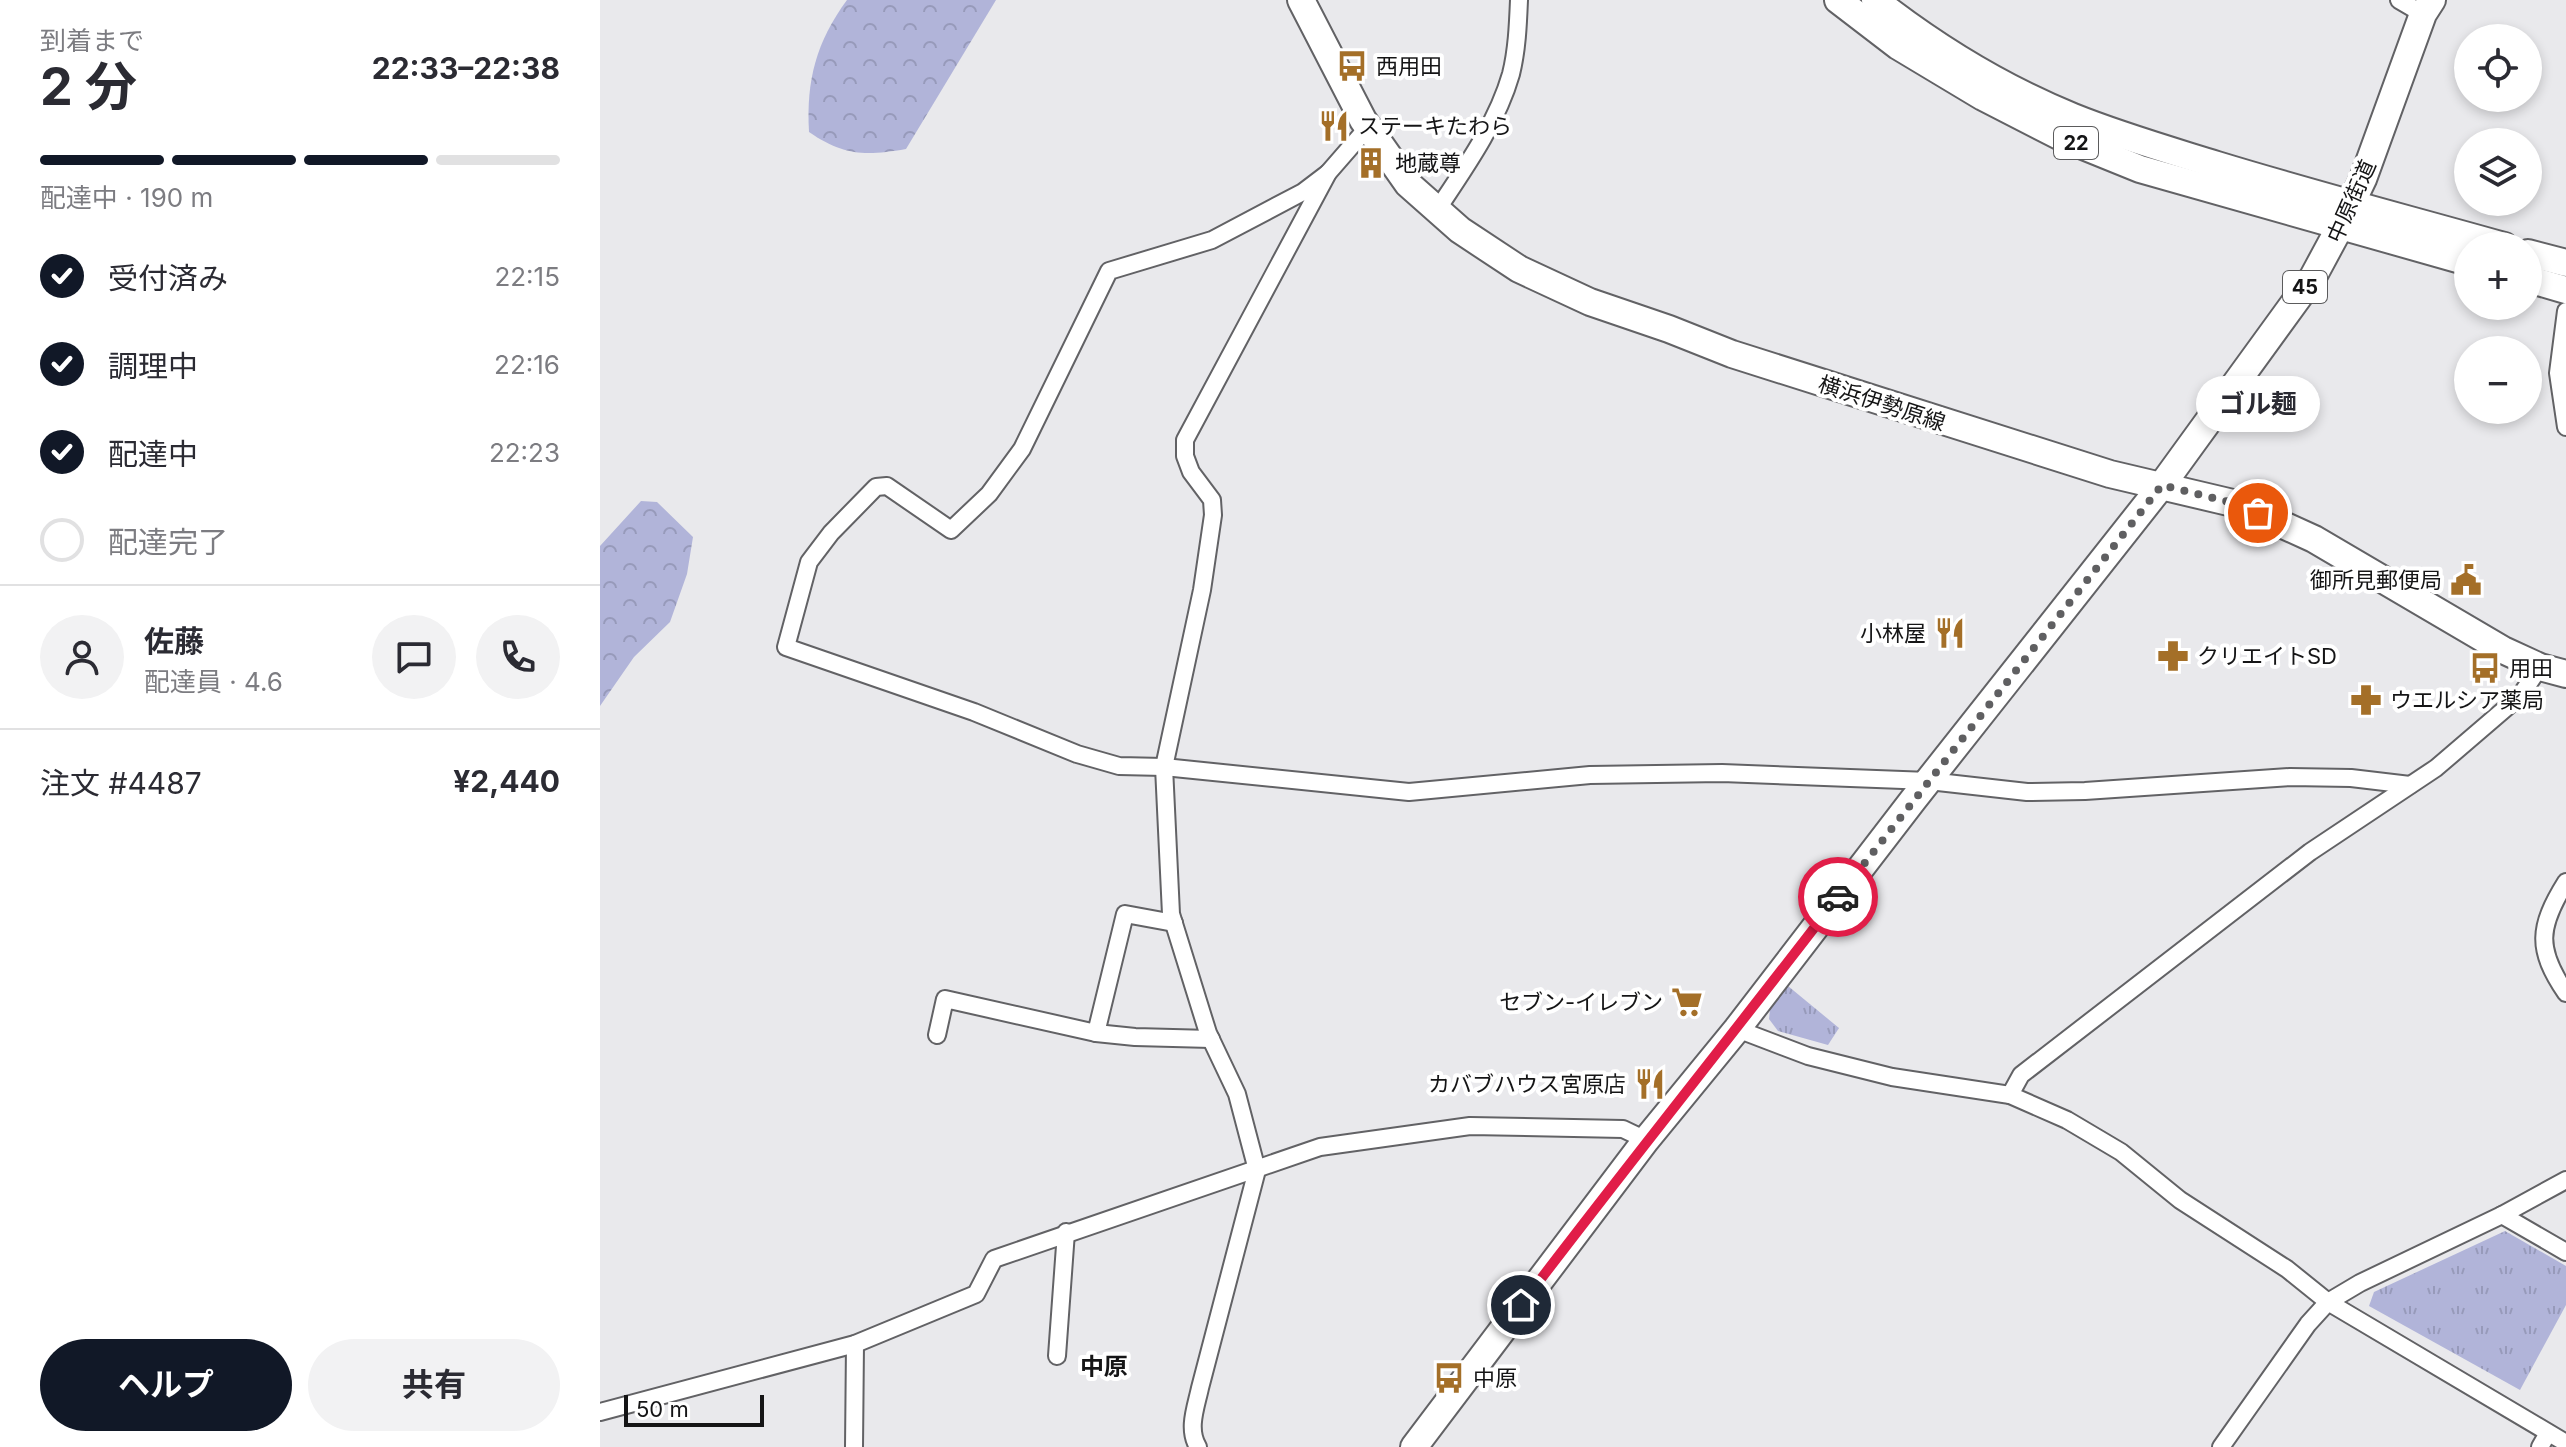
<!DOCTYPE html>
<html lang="ja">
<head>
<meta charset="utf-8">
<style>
  :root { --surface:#fff; --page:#f2f2f3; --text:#2b2b33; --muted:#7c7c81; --line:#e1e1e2; --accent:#111827 }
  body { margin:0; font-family:Inter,"Noto Sans JP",sans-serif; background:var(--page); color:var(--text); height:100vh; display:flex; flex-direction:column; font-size:30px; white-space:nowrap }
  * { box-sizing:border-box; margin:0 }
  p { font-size:26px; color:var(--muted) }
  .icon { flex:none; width:44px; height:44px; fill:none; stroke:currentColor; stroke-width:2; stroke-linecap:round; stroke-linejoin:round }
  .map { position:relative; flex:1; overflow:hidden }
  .side { display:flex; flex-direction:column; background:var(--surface); width:600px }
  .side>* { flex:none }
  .fabs { position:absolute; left:1854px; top:24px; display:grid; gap:16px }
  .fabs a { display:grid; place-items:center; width:88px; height:88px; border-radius:50%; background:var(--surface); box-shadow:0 4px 12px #0003; font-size:40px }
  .scale { position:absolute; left:24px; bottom:20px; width:140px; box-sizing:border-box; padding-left:8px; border:4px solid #151516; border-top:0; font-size:22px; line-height:28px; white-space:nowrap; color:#151516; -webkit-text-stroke:6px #fff; paint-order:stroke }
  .pin { position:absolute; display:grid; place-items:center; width:68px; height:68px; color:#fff; margin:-34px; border:4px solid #fff; border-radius:50%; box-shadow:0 2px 8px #0007 }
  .courier { position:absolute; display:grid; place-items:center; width:80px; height:80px; margin:-40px; border:6px solid #e11d48; border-radius:50%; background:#fff; color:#222; box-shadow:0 2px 10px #0007 }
  .bubble { position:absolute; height:56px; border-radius:28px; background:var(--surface); box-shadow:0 4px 12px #0003; font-size:26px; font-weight:700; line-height:56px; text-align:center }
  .headline em { font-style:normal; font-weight:700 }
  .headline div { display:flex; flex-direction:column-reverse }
  .headline { display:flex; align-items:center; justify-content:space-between; height:136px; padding:0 40px }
  h1 { font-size:52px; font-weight:700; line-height:60px }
  .bar { display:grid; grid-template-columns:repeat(4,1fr); gap:12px 8px; align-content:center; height:96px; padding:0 40px }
  .bar i { height:10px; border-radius:6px; background:var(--line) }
  .bar .active { background:var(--accent) }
  .bar p { grid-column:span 4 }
  .line { display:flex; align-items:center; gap:20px; padding:0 40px; border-top:2px solid var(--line) }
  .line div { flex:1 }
  .round { display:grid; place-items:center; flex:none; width:84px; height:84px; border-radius:42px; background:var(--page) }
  ol { padding:0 40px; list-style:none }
  li { display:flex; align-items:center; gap:24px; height:88px }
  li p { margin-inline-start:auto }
  li .icon { padding:8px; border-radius:50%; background:var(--accent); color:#fff; stroke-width:4 }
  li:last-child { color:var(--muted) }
  li i { width:44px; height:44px; border:4px solid var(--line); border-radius:50% }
  .action { display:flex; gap:16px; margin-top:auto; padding:16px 40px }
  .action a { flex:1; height:92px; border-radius:48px; background:var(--accent); color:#fff; font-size:32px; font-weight:700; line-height:92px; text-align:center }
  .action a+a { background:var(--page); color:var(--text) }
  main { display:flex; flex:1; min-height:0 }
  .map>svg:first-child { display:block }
</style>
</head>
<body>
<main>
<section class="side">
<div class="headline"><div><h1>2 分</h1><p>到着まで</p></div><em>22:33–22:38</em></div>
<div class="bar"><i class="active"></i><i class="active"></i><i class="active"></i><i></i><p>配達中 · 190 m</p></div>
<ol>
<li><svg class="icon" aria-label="check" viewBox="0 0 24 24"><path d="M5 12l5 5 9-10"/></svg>受付済み<p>22:15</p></li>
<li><svg class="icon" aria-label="check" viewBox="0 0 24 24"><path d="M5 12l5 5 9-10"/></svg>調理中<p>22:16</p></li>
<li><svg class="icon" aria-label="check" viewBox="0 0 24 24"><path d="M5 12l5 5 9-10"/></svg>配達中<p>22:23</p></li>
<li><i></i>配達完了</li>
</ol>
<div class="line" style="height:144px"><a class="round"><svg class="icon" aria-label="person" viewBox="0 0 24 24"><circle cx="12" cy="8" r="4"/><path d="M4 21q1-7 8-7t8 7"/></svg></a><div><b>佐藤</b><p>配達員 · 4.6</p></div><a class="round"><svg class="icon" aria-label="chat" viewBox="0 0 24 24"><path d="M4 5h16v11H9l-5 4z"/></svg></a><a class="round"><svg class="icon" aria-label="phone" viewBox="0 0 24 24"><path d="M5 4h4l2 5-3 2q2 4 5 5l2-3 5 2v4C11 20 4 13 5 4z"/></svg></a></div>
<div class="line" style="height:104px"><div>注文 #4487</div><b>¥2,440</b></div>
<div class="action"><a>ヘルプ</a><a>共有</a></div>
</section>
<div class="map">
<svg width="1966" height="1447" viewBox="0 0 1966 1447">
  <defs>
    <pattern id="forest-crowns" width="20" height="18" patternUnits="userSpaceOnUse" patternTransform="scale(2)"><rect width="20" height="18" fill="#b1b4d9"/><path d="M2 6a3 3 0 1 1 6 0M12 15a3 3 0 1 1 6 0" fill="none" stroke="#979aba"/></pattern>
    <pattern id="park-tufts" width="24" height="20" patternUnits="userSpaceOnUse" patternTransform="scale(2)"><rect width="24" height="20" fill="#b1b4d9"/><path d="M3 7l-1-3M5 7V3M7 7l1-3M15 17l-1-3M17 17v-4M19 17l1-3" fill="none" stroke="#979aba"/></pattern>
  </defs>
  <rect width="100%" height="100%" fill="#e9e9ec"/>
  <!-- forest -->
  <g fill="url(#forest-crowns)">
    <path d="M247 0H396L306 149C265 156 244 156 209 132 206 81 216 42 247 0Z"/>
    <polygon points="41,501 57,502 93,537 87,574 70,622 34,657 0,706 0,546"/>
  </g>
  <!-- park -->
  <g fill="url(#park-tufts)">
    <polygon points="1188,986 1239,1028 1228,1045 1178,1031 1169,1019 1170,1009"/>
    <polygon points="1905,1231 1966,1266 1966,1305 1920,1390 1769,1306 1774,1292"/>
  </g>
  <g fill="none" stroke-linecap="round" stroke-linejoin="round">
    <defs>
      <g id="minor">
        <polyline points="1799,0 1823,14"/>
        <polyline points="728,173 703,192 612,240 509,271 422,449 389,494 351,530 287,486 276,487 231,533 209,562 186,647 374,712 477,754 519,766 564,767 809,792 990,775 1122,773 1329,781 1427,792 1485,791 1690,777 1751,778 1810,785"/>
        <path d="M837 210C865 168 897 123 911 74 917 50 918 24 919 0"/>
        <polyline points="1966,311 1958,373 1966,427"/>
        <path d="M1966 882C1938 927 1936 949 1966 993"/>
        <polyline points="1137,1029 1208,1056 1292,1077 1410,1095 1467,1120 1521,1152 1580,1200 1687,1269 1728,1302 1966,1443"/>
        <polyline points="496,1033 525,914 574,923"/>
        <polyline points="337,1035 345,999 496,1033 535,1037 611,1039"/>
        <polyline points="1410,1095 1421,1075 1710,852 1836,768 1920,696 1940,667"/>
        <polyline points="1902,1215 1966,1252"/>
        <polyline points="457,1356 466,1232"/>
        <polyline points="0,1412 255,1344 376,1294 394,1259 720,1147 870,1126 1023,1129 1046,1140"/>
        <polyline points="254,1447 255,1344"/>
        <path d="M598 1447C587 1429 596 1407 600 1388L657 1170 637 1094 608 1033 571 914 564 767 602 590 613 515 612 500 591 472 585 456V440L728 173 768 127"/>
        <polyline points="1621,1447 1708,1324 1728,1302 1760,1283 1902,1215 1966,1180"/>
        <polyline points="1940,1447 1948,1433"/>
      </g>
      <g id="primary">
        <polyline points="701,0 763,120 808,184 860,230 919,269 990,302 1069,329 1132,354 1510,474 1637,504 1714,539 1903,650 1940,667 1966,674"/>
        <polyline points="1238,0 1298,46 1383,97 1461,137 1540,169 1868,262"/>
        <path d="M1275 0C1335 47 1402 88 1473 117 1520 136 1569 150 1617 165 1712 194 1808 219 1904 246"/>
        <polyline points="1928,253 1966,263"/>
        <polyline points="1928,279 1966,290"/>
        <polyline points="814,1447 1046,1140 1137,1029 1313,800 1562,485 1713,277 1741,225 1763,179 1823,14 1832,0"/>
      </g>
    </defs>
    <!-- minor casing -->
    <use href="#minor" stroke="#626265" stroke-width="20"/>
    <!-- primary casing -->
    <use href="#primary" stroke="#626265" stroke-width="30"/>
    <!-- minor -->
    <use href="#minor" stroke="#fff" stroke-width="16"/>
    <!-- primary -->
    <use href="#primary" stroke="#fff" stroke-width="26"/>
  </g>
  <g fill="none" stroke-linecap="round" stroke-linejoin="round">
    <!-- done -->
    <polyline stroke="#5f5f61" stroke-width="8" stroke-dasharray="0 14.4" points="1238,897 1562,485 1637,504 1658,513"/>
    <!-- route -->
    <path stroke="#e11d48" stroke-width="10" d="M921 1305C1025 1168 1133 1034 1238 897"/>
  </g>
  <!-- icons -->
  <defs>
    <symbol id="bus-bare" viewBox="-9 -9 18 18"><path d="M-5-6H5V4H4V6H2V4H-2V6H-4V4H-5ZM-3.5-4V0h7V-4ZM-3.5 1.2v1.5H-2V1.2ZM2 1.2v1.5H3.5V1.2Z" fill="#a46f28" stroke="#fff" stroke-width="2.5" paint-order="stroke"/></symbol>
    <symbol id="restaurant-bare" viewBox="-9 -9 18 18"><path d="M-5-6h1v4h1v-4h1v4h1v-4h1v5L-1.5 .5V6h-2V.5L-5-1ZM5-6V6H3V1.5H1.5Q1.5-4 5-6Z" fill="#a46f28" stroke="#fff" stroke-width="2.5" paint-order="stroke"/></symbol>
    <symbol id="building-bare" viewBox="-9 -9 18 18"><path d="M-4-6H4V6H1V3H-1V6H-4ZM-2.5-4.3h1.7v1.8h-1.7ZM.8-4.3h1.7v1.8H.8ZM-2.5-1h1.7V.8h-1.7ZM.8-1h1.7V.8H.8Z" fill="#a46f28" stroke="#fff" stroke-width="2.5" paint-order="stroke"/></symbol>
    <symbol id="civic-bare" viewBox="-9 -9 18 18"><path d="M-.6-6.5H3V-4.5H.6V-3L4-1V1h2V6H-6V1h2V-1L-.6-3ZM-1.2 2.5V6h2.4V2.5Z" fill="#a46f28" stroke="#fff" stroke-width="2.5" paint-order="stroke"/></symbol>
    <symbol id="pharmacy-bare" viewBox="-9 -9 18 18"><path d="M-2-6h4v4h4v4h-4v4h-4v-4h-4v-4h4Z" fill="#a46f28" stroke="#fff" stroke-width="2.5" paint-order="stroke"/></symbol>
    <symbol id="supermarket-bare" viewBox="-9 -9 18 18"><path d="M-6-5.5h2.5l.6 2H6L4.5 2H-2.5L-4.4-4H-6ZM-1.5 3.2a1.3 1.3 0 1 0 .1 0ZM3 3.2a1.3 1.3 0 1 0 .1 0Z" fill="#a46f28" stroke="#fff" stroke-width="2.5" paint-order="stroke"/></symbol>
  </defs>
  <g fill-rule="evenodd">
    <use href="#bus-bare" x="730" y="44" width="44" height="44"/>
    <use href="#restaurant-bare" x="712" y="104" width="44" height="44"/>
    <use href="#building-bare" x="749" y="141" width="44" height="44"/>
    <use href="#civic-bare" x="1844" y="558" width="44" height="44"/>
    <use href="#restaurant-bare" x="1328" y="611" width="44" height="44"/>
    <use href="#pharmacy-bare" x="1551" y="634" width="44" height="44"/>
    <use href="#bus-bare" x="1863" y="646" width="44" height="44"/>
    <use href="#pharmacy-bare" x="1744" y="678" width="44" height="44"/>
    <use href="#supermarket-bare" x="1065" y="980" width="44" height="44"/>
    <use href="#restaurant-bare" x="1028" y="1062" width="44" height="44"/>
    <use href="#bus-bare" x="827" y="1356" width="44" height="44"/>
  </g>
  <g text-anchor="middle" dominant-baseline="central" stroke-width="8" stroke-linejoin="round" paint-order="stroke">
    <!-- shield labels -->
    <g fill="#fff" stroke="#5b5b5c" stroke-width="2">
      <rect x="1454" y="127" width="44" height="32" rx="6"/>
      <rect x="1683" y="271" width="44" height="32" rx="6"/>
    </g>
    <g font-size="20" font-weight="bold" fill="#151516">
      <text x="1476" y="143">22</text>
      <text x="1705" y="287">45</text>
    </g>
    <!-- poi labels -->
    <g font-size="22" fill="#151516" stroke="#fff" text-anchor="start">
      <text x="776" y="66">西用田</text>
      <text x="758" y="126">ステーキたわら</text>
      <text x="795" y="163">地蔵尊</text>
      <text x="1842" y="580" text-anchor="end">御所見郵便局</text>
      <text x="1326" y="633" text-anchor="end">小林屋</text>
      <text x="1597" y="656">クリエイトSD</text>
      <text x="1909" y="668">用田</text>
      <text x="1790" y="700">ウエルシア薬局</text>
      <text x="1063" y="1002" text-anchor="end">セブン-イレブン</text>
      <text x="1026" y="1084" text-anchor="end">カバブハウス宮原店</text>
      <text x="873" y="1378">中原</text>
    </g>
    <!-- street labels -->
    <g font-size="22" fill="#151516" stroke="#fff">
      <text transform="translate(1751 201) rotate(-66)">中原街道</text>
      <text transform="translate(1282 403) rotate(18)">横浜伊勢原線</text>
    </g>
    <!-- neighbourhood labels -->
    <g font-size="24" font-weight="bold" fill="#151516" stroke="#fff">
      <text x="504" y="1366">中原</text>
    </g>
  </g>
</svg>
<div class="fabs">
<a><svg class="icon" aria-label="locate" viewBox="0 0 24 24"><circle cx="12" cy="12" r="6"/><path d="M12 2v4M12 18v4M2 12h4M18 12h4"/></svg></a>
<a><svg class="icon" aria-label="layers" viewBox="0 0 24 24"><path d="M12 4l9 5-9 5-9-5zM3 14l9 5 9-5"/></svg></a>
<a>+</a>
<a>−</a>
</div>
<div class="scale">50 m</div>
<div class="pin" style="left:1658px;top:513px;background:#ea580c"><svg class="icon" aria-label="bag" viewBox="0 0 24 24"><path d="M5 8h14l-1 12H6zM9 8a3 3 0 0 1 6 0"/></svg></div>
<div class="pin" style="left:921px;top:1305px;background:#1f2937"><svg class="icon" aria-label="home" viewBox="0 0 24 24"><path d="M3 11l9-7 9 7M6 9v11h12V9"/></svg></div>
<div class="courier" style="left:1238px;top:897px"><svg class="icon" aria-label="car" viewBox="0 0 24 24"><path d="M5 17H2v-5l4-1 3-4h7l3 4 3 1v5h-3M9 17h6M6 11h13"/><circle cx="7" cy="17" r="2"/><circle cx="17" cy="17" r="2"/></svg></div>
<div class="bubble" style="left:1596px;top:376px;width:124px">ゴル麺</div>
</div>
</main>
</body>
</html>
